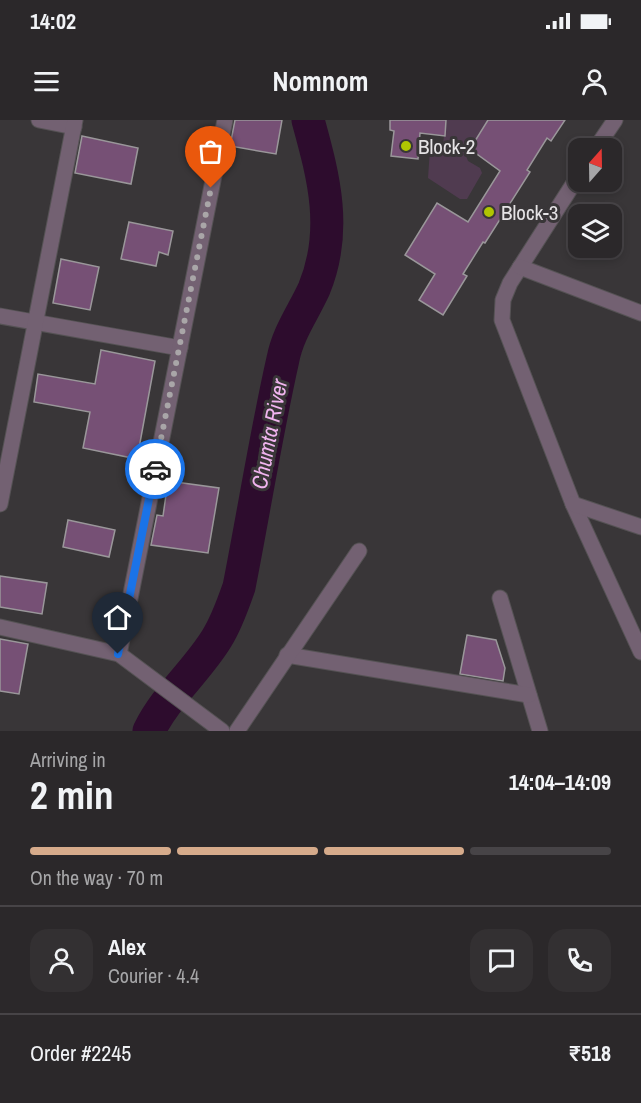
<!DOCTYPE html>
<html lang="en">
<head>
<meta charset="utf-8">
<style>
  :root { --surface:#2b282a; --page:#333032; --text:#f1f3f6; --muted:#a6a6a8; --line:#474447; --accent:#d6ab8b }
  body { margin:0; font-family:"Archivo Narrow",sans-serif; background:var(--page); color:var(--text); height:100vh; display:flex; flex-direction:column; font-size:22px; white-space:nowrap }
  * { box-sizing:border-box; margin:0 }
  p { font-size:20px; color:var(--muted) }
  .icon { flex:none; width:33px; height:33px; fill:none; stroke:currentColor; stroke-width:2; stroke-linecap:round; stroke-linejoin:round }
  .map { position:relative; height:611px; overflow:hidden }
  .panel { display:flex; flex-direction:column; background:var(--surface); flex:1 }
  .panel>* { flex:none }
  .needle { width:39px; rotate:20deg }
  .buttons { position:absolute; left:568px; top:18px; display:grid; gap:12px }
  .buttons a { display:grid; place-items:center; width:54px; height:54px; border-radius:12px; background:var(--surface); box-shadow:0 3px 9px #0003,0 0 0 2px var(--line); font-size:30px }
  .pin { position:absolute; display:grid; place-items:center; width:51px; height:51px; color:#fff; margin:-62px -26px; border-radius:50% 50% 50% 0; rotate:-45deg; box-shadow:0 0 6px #0007 }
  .pin .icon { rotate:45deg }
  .courier { position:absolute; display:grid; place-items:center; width:60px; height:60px; margin:-30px; border:4px solid #1a73e8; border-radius:50%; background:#fff; color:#222; box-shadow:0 2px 8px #0007 }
  .summary em { font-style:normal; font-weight:700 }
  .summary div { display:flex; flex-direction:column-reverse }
  .summary { display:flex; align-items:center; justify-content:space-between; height:102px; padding:0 30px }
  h1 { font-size:39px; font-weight:700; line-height:45px }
  .bar { display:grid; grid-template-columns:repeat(4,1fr); gap:9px 6px; align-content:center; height:72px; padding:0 30px }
  .bar i { height:8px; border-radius:4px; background:var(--line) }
  .bar .selected { background:var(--accent) }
  .bar p { grid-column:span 4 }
  .line { display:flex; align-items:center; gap:15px; padding:0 30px; border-top:2px solid var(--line) }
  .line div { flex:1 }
  .round { display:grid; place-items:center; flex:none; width:63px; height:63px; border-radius:18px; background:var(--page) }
  .status { display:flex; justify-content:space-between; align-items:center; height:42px; padding:0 30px; background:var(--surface); direction:ltr }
  .status svg { height:16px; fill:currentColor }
  header { display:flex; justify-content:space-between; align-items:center; height:78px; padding:0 30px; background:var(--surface); font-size:27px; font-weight:700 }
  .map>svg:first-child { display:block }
</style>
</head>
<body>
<div class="status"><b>14:02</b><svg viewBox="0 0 49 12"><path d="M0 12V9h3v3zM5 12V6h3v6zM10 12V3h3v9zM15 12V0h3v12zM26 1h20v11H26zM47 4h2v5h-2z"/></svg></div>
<header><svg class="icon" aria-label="menu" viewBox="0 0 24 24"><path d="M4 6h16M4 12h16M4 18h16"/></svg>Nomnom<svg class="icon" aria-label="person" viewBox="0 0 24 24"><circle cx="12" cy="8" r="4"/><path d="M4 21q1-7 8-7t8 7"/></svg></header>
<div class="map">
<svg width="641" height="611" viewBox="0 0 641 611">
  <rect width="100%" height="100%" fill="#393638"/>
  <!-- green -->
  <polygon fill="#503b50" points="446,0 488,0 466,36 468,41 480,48 482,53 467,79 460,79 428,58 430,29 432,26 443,24"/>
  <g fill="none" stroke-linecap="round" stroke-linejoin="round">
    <!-- river -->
    <path stroke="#2d0c2d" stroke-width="33" d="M149 611C166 576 197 551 217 518 227 502 233 484 239 467 254 391 266 314 283 239 288 213 303 193 314 169 338 111 324 58 308 0"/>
  </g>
  <!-- building -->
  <g fill="#765075" stroke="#9a979a" stroke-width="1.5">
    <polygon points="235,0 282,0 276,34 230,26"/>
    <polygon points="390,0 446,0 445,16 420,13 418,39 391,36 394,11 390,10"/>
    <polygon points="488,0 565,0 551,21 547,18 527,50 530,52 485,123 483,122 463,154 467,156 443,195 419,180 435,154 405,135 437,83 468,102 500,51 470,29"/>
    <polygon points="82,16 138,28 131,64 75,53"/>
    <polygon points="129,102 173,111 168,135 159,132 156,146 121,139"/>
    <polygon points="61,139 99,147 90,190 53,183"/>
    <polygon points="101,230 155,241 137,339 83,328 90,292 34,282 38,254 95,264"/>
    <polygon points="168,361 219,368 208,433 151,425 157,395 163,396"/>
    <polygon points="68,400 115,410 109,437 63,427"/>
    <polygon points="0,456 47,463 42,494 0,487"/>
    <polygon points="467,515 496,520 505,548 503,561 460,554"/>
    <polygon points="0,519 28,524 19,574 0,571"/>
  </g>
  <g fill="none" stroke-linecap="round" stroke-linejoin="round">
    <defs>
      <g id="minor">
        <polyline points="39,0 74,7"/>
        <polyline points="596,28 615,0"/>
        <polyline points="579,55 510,163 503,180 502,200 573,384 641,532"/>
        <polyline points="520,147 641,193"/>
        <polyline points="0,196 180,228"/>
        <polyline points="0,384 75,0"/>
        <polyline points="573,384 641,407"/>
        <polyline points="500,478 540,611"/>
        <polyline points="0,507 119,534 222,611"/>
        <polyline points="119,534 225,0"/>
        <polyline points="287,535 529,575"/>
        <polyline points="237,611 359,431"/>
      </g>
    </defs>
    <!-- minor casing -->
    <use href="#minor" stroke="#555254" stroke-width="17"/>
    <!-- minor -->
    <use href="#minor" stroke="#736172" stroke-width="15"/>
  </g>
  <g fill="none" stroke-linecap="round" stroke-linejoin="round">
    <!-- done -->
    <polyline stroke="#a9a6a8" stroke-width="6" stroke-dasharray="0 10.8" points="155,349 211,68"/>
    <!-- route -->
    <polyline stroke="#1a73e8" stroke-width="8" points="118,534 155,349"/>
  </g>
  <!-- markers -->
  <g fill="#b0c502" stroke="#393638" stroke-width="2">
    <circle cx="406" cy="26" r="6"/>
    <circle cx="489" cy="92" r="6"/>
  </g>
  <g text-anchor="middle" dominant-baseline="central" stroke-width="6" stroke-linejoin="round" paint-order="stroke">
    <!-- poi labels -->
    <g font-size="21" fill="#e5e3e5" stroke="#393638" text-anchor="start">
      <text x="418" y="26">Block-2</text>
      <text x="501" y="92">Block-3</text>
    </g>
    <!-- water labels -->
    <g font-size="22" font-style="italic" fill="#f0b4ef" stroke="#393638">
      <text transform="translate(269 314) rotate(-79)">Chumta River</text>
    </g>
  </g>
</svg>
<div class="buttons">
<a><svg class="needle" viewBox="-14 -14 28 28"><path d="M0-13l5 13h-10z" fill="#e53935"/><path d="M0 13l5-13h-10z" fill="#a6a6a8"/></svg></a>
<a><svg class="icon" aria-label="layers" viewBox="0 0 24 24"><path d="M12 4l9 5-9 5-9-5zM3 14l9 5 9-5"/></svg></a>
</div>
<div class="pin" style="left:211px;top:68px;background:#ea580c"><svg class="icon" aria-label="bag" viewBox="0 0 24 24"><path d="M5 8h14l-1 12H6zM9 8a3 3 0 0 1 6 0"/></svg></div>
<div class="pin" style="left:118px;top:534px;background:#1f2937"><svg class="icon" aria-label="home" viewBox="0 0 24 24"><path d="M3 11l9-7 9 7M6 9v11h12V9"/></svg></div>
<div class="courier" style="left:155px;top:349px"><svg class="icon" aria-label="car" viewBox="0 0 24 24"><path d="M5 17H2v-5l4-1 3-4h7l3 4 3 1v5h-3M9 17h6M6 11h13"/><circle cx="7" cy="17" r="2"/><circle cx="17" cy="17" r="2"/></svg></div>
</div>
<section class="panel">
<div class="summary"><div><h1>2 min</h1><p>Arriving in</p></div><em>14:04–14:09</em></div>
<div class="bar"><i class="selected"></i><i class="selected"></i><i class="selected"></i><i></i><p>On the way · 70 m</p></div>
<div class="line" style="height:108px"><a class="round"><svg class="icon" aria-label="person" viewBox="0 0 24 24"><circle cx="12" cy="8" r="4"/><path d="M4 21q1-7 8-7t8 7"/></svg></a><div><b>Alex</b><p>Courier · 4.4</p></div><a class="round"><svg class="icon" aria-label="chat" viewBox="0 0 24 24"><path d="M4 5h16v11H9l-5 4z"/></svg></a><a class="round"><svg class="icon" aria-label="phone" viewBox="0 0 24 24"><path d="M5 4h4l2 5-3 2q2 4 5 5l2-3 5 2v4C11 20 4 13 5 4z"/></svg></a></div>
<div class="line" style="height:78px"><div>Order #2245</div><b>₹518</b></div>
</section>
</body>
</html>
